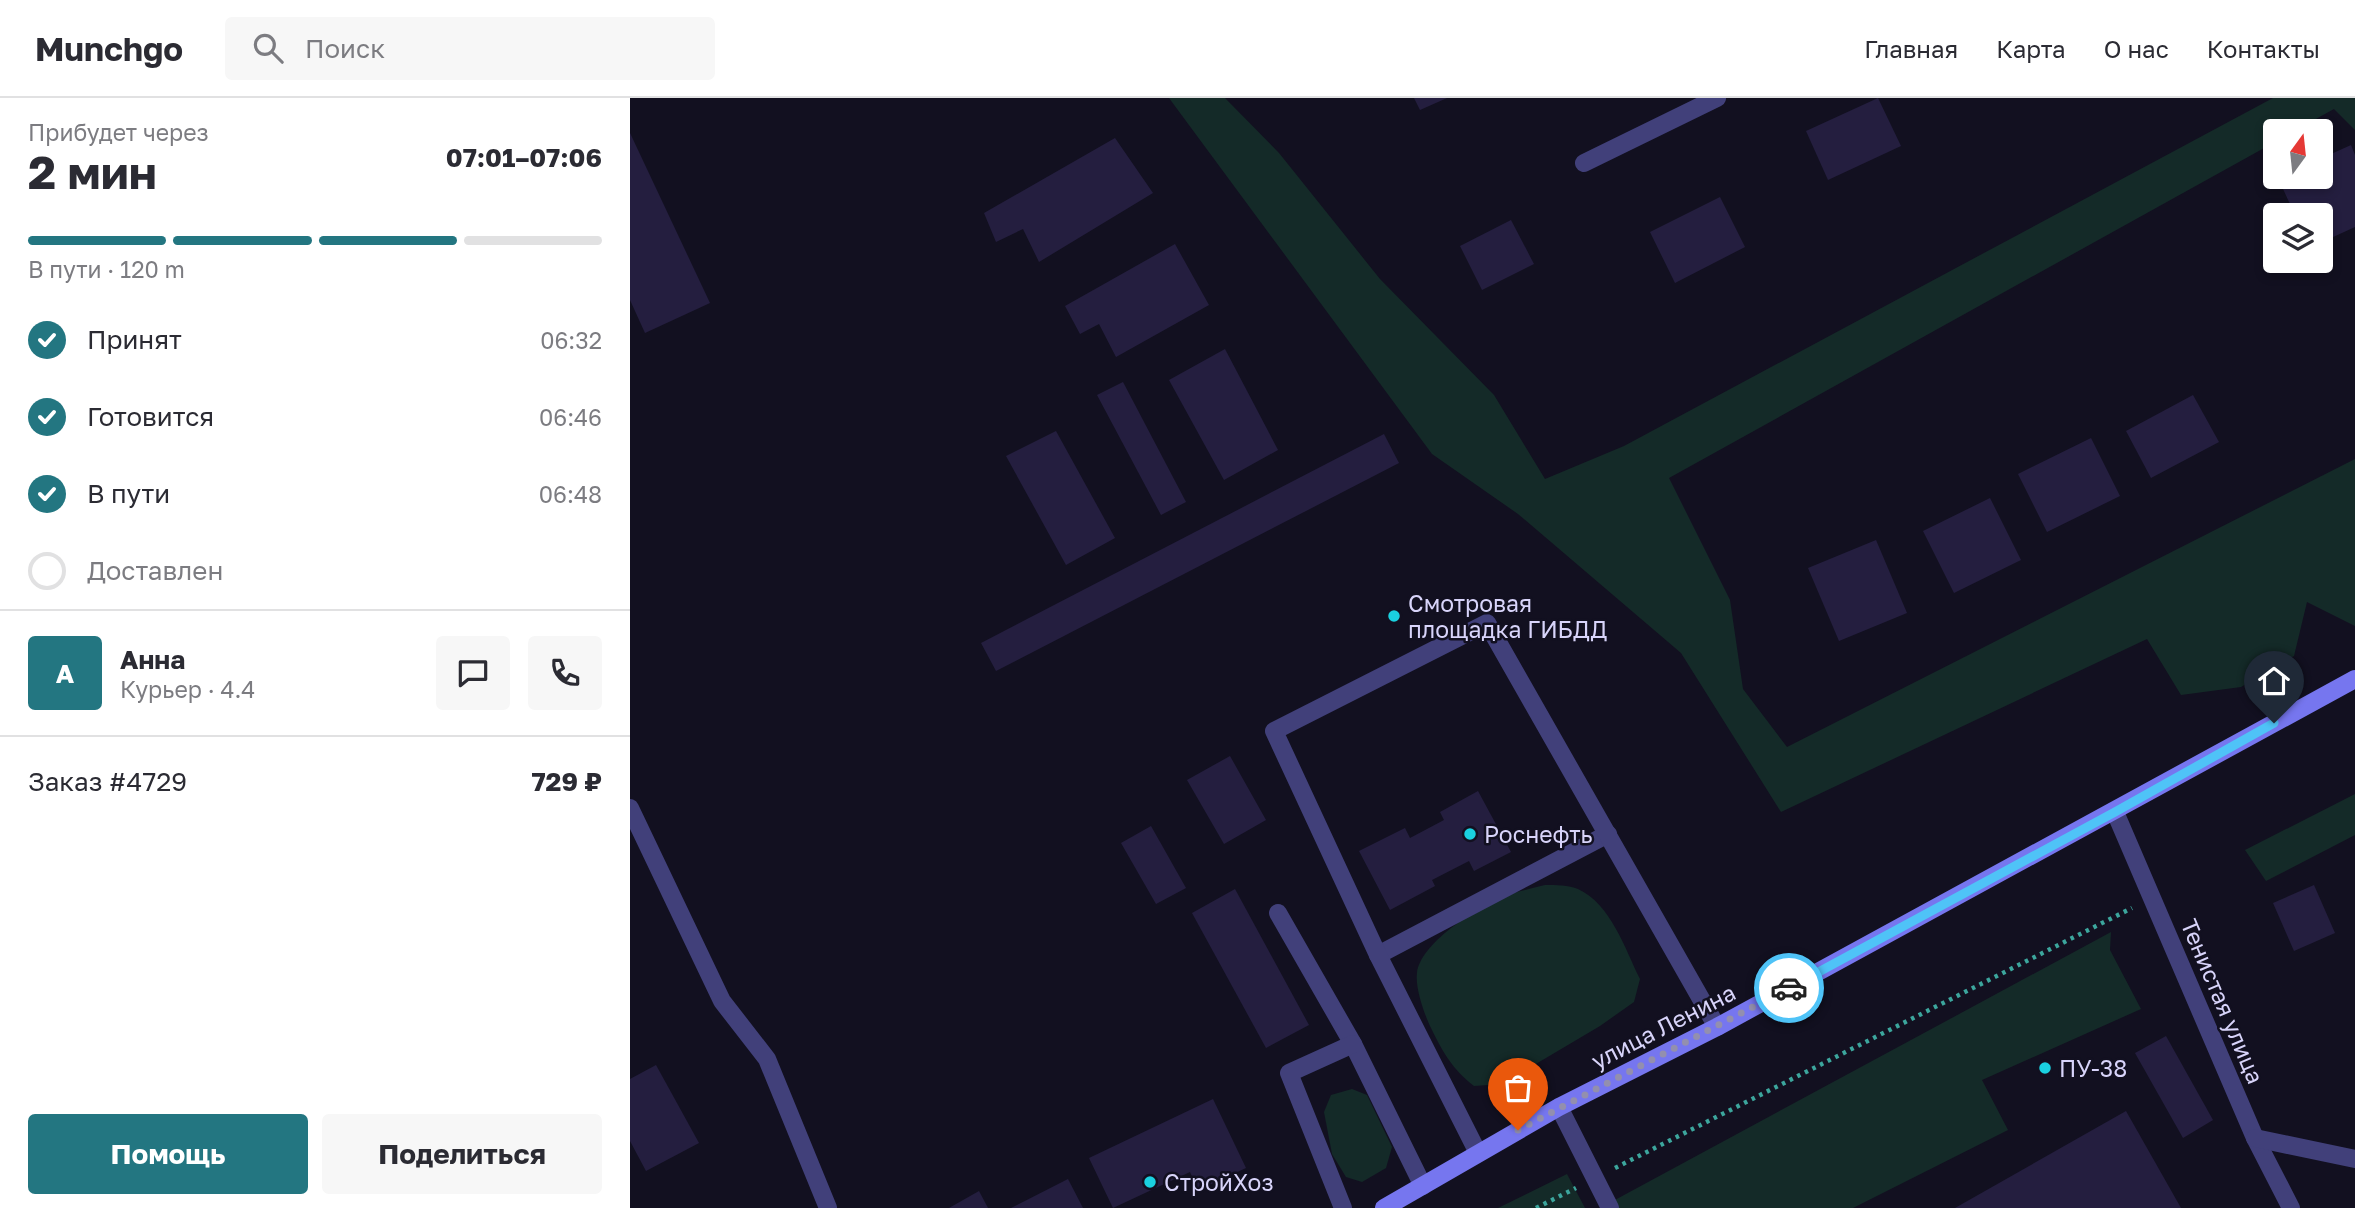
<!DOCTYPE html>
<html lang="ru">
<head>
<meta charset="utf-8">
<style>
  :root { --surface:#fff; --page:#f7f7f7; --text:#2b2b33; --muted:#7c7c81; --line:#e1e1e2; --accent:#237681 }
  body { margin:0; font-family:"Golos Text",sans-serif; background:var(--page); color:var(--text); height:100vh; display:flex; flex-direction:column; font-size:26px; white-space:nowrap }
  * { box-sizing:border-box; margin:0 }
  p { font-size:23px; color:var(--muted) }
  .icon { flex:none; width:38px; height:38px; fill:none; stroke:currentColor; stroke-width:2; stroke-linecap:round; stroke-linejoin:round }
  .map { position:relative; flex:1; overflow:hidden }
  .side { display:flex; flex-direction:column; background:var(--surface); width:630px }
  .side>* { flex:none }
  .needle { width:46px; rotate:15deg }
  .buttons { position:absolute; left:1633px; top:21px; display:grid; gap:14px }
  .buttons a { display:grid; place-items:center; width:70px; height:70px; border-radius:7px; background:var(--surface); box-shadow:0 4px 10px #0003; font-size:35px }
  .pin { position:absolute; display:grid; place-items:center; width:60px; height:60px; color:#fff; margin:-72px -30px; border-radius:50% 50% 50% 0; rotate:-45deg; box-shadow:0 0 7px #0007 }
  .pin .icon { rotate:45deg }
  .courier { position:absolute; display:grid; place-items:center; width:70px; height:70px; margin:-35px; border:5px solid #4fc3f7; border-radius:50%; background:#fff; color:#222; box-shadow:0 2px 9px #0007 }
  .overview em { font-style:normal; font-weight:700 }
  .overview div { display:flex; flex-direction:column-reverse }
  .overview { display:flex; align-items:center; justify-content:space-between; height:119px; padding:0 28px }
  h1 { font-size:46px; font-weight:700; line-height:52px }
  .bar { display:grid; grid-template-columns:repeat(4,1fr); gap:10px 7px; align-content:center; height:84px; padding:0 28px }
  .bar i { height:9px; border-radius:5px; background:var(--line) }
  .bar .active { background:var(--accent) }
  .bar p { grid-column:span 4 }
  .line { display:flex; align-items:center; gap:18px; padding:0 28px; border-top:2px solid var(--line) }
  .line div { flex:1 }
  .round { display:grid; place-items:center; flex:none; width:74px; height:74px; border-radius:7px; background:var(--page) }
  ol { padding:0 28px; list-style:none }
  li { display:flex; align-items:center; gap:21px; height:77px }
  li p { margin-inline-start:auto }
  li .icon { padding:7px; border-radius:50%; background:var(--accent); color:#fff; stroke-width:4 }
  li:last-child { color:var(--muted) }
  li i { width:38px; height:38px; border:4px solid var(--line); border-radius:50% }
  .button { display:flex; gap:14px; margin-top:auto; padding:14px 28px }
  .button a { flex:1; height:80px; border-radius:7px; background:var(--accent); color:#fff; font-size:28px; font-weight:700; line-height:80px; text-align:center }
  .button a+a { background:var(--page); color:var(--text) }
  header { display:flex; align-items:center; gap:42px; box-sizing:border-box; height:98px; padding:0 35px; background:var(--surface); border-bottom:2px solid var(--line) }
  header strong { font-size:33px }
  nav { display:flex; gap:38px; margin-inline-start:auto; font-size:24px }
  .search { width:490px; height:63px; background:var(--page); display:flex; align-items:center; gap:18px; box-sizing:border-box; padding:0 24px; border-radius:7px; color:var(--muted); font-size:26px }
  main { display:flex; flex:1; min-height:0 }
  .map>svg:first-child { display:block }
</style>
</head>
<body>
<header>
<strong>Munchgo</strong>
<div class="search"><svg class="icon" aria-label="search" viewBox="0 0 24 24"><circle cx="10" cy="10" r="6"/><path d="M15 15l6 6"/></svg>Поиск</div>
<nav><a>Главная</a><a>Карта</a><a>О нас</a><a>Контакты</a></nav>
</header>
<main>
<section class="side">
<div class="overview"><div><h1>2 мин</h1><p>Прибудет через</p></div><em>07:01–07:06</em></div>
<div class="bar"><i class="active"></i><i class="active"></i><i class="active"></i><i></i><p>В пути · 120 m</p></div>
<ol>
<li><svg class="icon" aria-label="check" viewBox="0 0 24 24"><path d="M5 12l5 5 9-10"/></svg>Принят<p>06:32</p></li>
<li><svg class="icon" aria-label="check" viewBox="0 0 24 24"><path d="M5 12l5 5 9-10"/></svg>Готовится<p>06:46</p></li>
<li><svg class="icon" aria-label="check" viewBox="0 0 24 24"><path d="M5 12l5 5 9-10"/></svg>В пути<p>06:48</p></li>
<li><i></i>Доставлен</li>
</ol>
<div class="line" style="height:126px"><b class="round" style="background:var(--accent);color:#fff">А</b><div><b>Анна</b><p>Курьер · 4.4</p></div><a class="round"><svg class="icon" aria-label="chat" viewBox="0 0 24 24"><path d="M4 5h16v11H9l-5 4z"/></svg></a><a class="round"><svg class="icon" aria-label="phone" viewBox="0 0 24 24"><path d="M5 4h4l2 5-3 2q2 4 5 5l2-3 5 2v4C11 20 4 13 5 4z"/></svg></a></div>
<div class="line" style="height:91px"><div>Заказ #4729</div><b>729 ₽</b></div>
<div class="button"><a>Помощь</a><a>Поделиться</a></div>
</section>
<div class="map">
<svg width="1725" height="1110" viewBox="0 0 1725 1110">
  <rect width="100%" height="100%" fill="#121020"/>
  <!-- green -->
  <g fill="#142a28">
    <polygon points="539,0 595,0 649,55 750,181 864,297 915,381 994,348 1643,0 1725,0 1725,32 1704,11 1664,33 1645,33 1645,44 1039,380 1100,502 1113,591 1157,649 1725,361 1725,528 1677,504 1664,558 1611,589 1551,597 1517,541 1151,714 1051,555 888,416 802,356"/>
    <polygon points="1725,696 1725,737 1636,783 1615,752"/>
    <path d="M915 787C925 787 939 787 948 791 981 806 995 851 1010 881L1004 904 970 928 872 986 844 988C822 971 812 953 800 928 794 915 785 890 787 875 791 845 843 813 868 801 883 794 900 791 915 787Z"/>
    <polygon points="1481,834 1480,852 1511,911 1352,982 1378,1032 1223,1110 987,1110 983,1103"/>
    <polygon points="722,991 737,997 762,1049 756,1070 732,1084 716,1079 702,1056 694,1014 701,997"/>
    <polygon points="937,1076 955,1110 868,1110"/>
  </g>
  <!-- building -->
  <g fill="#241e3f">
    <polygon points="784,0 817,0 790,12"/>
    <polygon points="1248,0 1271,48 1198,82 1176,33"/>
    <polygon points="0,35 80,205 15,235 0,202"/>
    <polygon points="485,40 523,95 409,164 393,131 366,144 354,115"/>
    <polygon points="1721,47 1725,57 1725,129 1690,145 1690,117 1665,117 1648,80 1690,79 1690,61"/>
    <polygon points="1090,99 1115,149 1045,185 1020,134"/>
    <polygon points="881,122 904,166 852,192 830,148"/>
    <polygon points="545,146 579,207 486,259 469,226 450,236 435,208"/>
    <polygon points="595,251 648,352 594,382 539,282"/>
    <polygon points="493,284 556,404 531,417 467,297"/>
    <polygon points="1563,297 1589,344 1521,380 1496,333"/>
    <polygon points="426,333 485,440 436,467 376,358"/>
    <polygon points="754,336 769,365 366,573 351,545"/>
    <polygon points="1461,340 1490,398 1417,434 1388,376"/>
    <polygon points="1360,400 1391,462 1324,495 1293,433"/>
    <polygon points="1246,442 1277,515 1209,543 1178,470"/>
    <polygon points="600,658 636,722 594,746 557,682"/>
    <polygon points="848,693 881,754 844,773 839,763 802,782 805,788 760,812 729,753 775,730 780,740 814,722 810,714"/>
    <polygon points="521,728 556,790 526,806 491,745"/>
    <polygon points="1684,787 1705,835 1664,853 1643,805"/>
    <polygon points="605,791 679,927 636,950 562,815"/>
    <polygon points="1536,938 1583,1022 1553,1040 1505,955"/>
    <polygon points="26,967 69,1045 16,1073 0,1043 0,981"/>
    <polygon points="583,1001 616,1070 568,1092 560,1074 483,1110 459,1060"/>
    <polygon points="1496,1013 1551,1110 1325,1110"/>
    <polygon points="438,1081 453,1110 381,1110"/>
    <polygon points="349,1093 358,1110 319,1110"/>
  </g>
  <g fill="none" stroke-linecap="round" stroke-linejoin="round">
    <!-- path -->
    <g stroke="#3ca69d" stroke-width="4.5" stroke-dasharray="3.5 5" stroke-linecap="butt">
      <polyline points="985,1070 1502,810"/>
      <polyline points="906,1110 946,1090"/>
    </g>
    <!-- lane -->
    <g stroke="#41407a" stroke-width="18">
      <polyline points="0,710 92,903 137,961 198,1110"/>
      <polyline points="648,815 723,946 793,1088"/>
      <polyline points="748,857 978,736"/>
      <polyline points="929,1009 980,1110"/>
      <polyline points="848,1055 748,857 644,633 857,525 1087,929"/>
      <polyline points="713,1110 659,975 723,946"/>
    </g>
    <!-- street -->
    <g stroke="#41407a" stroke-width="18">
      <polyline points="954,65 1087,0"/>
      <polyline points="1485,714 1625,1040 1661,1110"/>
      <polyline points="1625,1040 1725,1061"/>
    </g>
    <!-- secondary -->
    <polyline stroke="#7676ef" stroke-width="18" points="754,1110 929,1009 1087,929 1725,581"/>
  </g>
  <g fill="none" stroke-linecap="round" stroke-linejoin="round">
    <!-- done -->
    <polyline stroke="#938fae" stroke-width="7" stroke-dasharray="0 12.6" points="888,1032 1159,890"/>
    <!-- route -->
    <polyline stroke="#4fc3f7" stroke-width="9" points="1159,890 1485,714 1644,625"/>
  </g>
  <!-- markers -->
  <g fill="#1ad1e0" stroke="#121020" stroke-width="2.5">
    <circle cx="764" cy="518" r="7"/>
    <circle cx="840" cy="736" r="7"/>
    <circle cx="1415" cy="970" r="7"/>
    <circle cx="520" cy="1084" r="7"/>
  </g>
  <g text-anchor="middle" dominant-baseline="central" stroke-width="5" stroke-linejoin="round" paint-order="stroke">
    <!-- poi labels -->
    <g font-size="23" fill="#d8d4fa" stroke="#121020" text-anchor="start">
      <text x="778" y="505">Смотровая<tspan x="778" dy="26">площадка ГИБДД</tspan></text>
      <text x="854" y="736">Роснефть</text>
      <text x="1429" y="970">ПУ-38</text>
      <text x="534" y="1084">СтройХоз</text>
    </g>
    <!-- street labels -->
    <g font-size="23" fill="#d8d4fa" stroke="#121020">
      <text transform="translate(1593 903) rotate(67)">Тенистая улица</text>
      <text transform="translate(1033 928) rotate(-27)">улица Ленина</text>
    </g>
  </g>
</svg>
<div class="buttons">
<a><svg class="needle" viewBox="-14 -14 28 28"><path d="M0-13l5 13h-10z" fill="#e53935"/><path d="M0 13l5-13h-10z" fill="#7c7c81"/></svg></a>
<a><svg class="icon" aria-label="layers" viewBox="0 0 24 24"><path d="M12 4l9 5-9 5-9-5zM3 14l9 5 9-5"/></svg></a>
</div>
<div class="pin" style="left:888px;top:1032px;background:#ea580c"><svg class="icon" aria-label="bag" viewBox="0 0 24 24"><path d="M5 8h14l-1 12H6zM9 8a3 3 0 0 1 6 0"/></svg></div>
<div class="pin" style="left:1644px;top:625px;background:#1f2937"><svg class="icon" aria-label="home" viewBox="0 0 24 24"><path d="M3 11l9-7 9 7M6 9v11h12V9"/></svg></div>
<div class="courier" style="left:1159px;top:890px"><svg class="icon" aria-label="car" viewBox="0 0 24 24"><path d="M5 17H2v-5l4-1 3-4h7l3 4 3 1v5h-3M9 17h6M6 11h13"/><circle cx="7" cy="17" r="2"/><circle cx="17" cy="17" r="2"/></svg></div>
</div>
</main>
</body>
</html>
